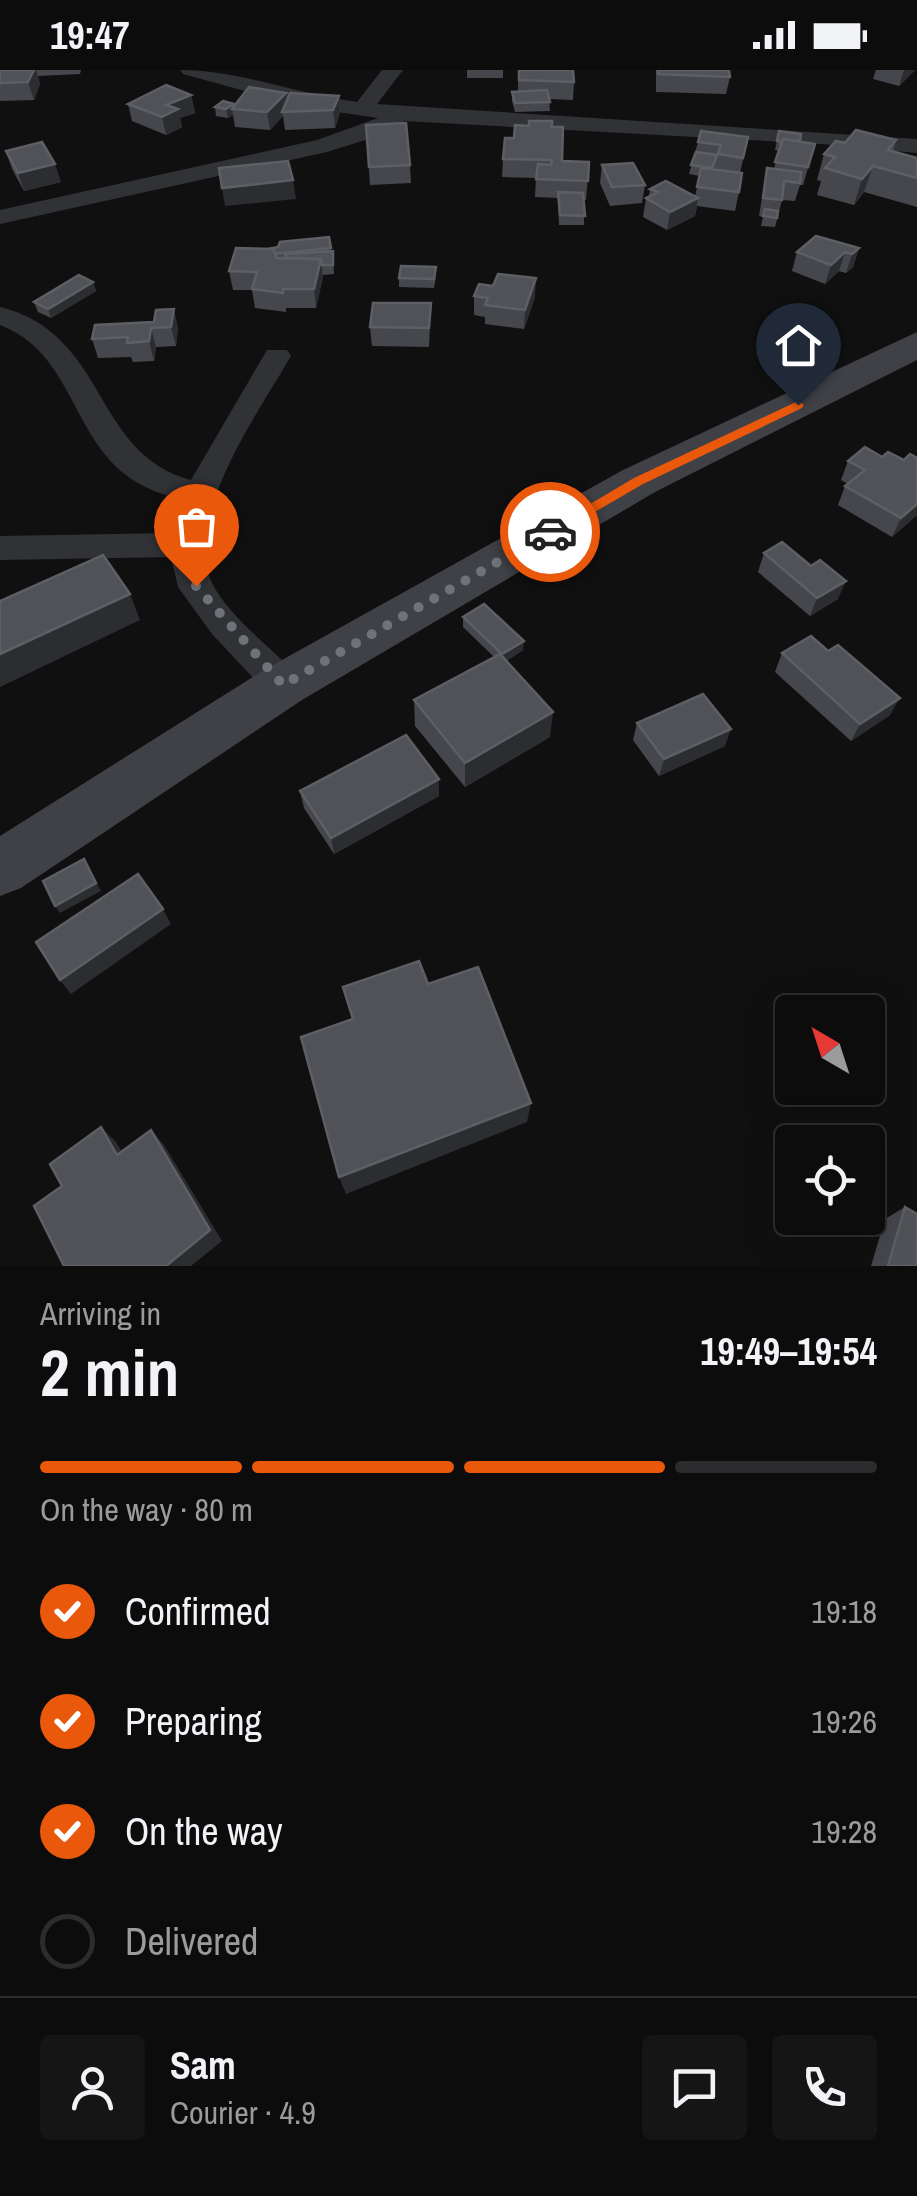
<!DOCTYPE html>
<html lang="en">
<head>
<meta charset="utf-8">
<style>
  :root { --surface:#0c0c0d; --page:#151516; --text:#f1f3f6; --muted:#9a9b9d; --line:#2c2c2e; --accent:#ea580c }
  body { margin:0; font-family:"Archivo Narrow",sans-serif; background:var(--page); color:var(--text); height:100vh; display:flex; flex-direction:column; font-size:38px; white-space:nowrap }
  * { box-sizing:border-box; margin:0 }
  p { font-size:32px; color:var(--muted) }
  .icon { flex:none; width:55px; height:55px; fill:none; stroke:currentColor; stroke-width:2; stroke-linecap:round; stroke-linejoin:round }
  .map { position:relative; height:1196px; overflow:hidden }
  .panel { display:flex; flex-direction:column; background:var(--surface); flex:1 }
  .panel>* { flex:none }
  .needle { width:65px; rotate:321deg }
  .controls { position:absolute; left:775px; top:925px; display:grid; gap:20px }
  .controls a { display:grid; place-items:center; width:110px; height:110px; border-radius:10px; background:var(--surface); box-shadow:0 10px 40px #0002,0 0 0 2px var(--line); font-size:50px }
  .pin { position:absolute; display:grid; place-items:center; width:85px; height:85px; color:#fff; margin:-102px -42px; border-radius:50% 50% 50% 0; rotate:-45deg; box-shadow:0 0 10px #0007 }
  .pin .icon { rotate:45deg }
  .courier { position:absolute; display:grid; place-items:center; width:100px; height:100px; margin:-50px; border:8px solid #ea580c; border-radius:50%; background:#fff; color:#222; box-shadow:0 2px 12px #0007 }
  .headline em { font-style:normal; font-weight:800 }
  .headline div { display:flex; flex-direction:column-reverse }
  .headline { display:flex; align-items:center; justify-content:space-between; height:170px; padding:0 40px }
  h1 { font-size:65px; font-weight:800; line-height:75px }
  .bar { display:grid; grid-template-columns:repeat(4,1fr); gap:15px 10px; align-content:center; height:120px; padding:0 40px }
  .bar i { height:12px; border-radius:8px; background:var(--line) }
  .bar .current { background:var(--accent) }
  .bar p { grid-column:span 4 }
  .line { display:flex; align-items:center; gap:25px; padding:0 40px; border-top:2px solid var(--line) }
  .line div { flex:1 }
  .round { display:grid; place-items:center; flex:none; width:105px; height:105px; border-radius:10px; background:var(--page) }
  ol { padding:0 40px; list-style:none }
  li { display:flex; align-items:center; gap:30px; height:110px }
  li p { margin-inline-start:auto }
  li .icon { padding:10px; border-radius:50%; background:var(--accent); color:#fff; stroke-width:4 }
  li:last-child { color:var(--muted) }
  li i { width:55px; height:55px; border:5px solid var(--line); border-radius:50% }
  .status { display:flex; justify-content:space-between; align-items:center; height:70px; padding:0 50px; background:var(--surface); direction:ltr }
  .status svg { height:28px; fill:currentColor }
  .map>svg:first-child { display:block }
</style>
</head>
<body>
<div class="status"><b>19:47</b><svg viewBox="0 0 49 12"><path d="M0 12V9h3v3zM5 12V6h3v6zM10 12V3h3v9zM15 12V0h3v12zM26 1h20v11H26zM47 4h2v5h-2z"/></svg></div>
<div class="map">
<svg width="917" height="1196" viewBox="0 0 917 1196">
  <rect width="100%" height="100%" fill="#101011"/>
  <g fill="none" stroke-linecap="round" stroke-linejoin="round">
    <!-- street -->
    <g fill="#313236" fill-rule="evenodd">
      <path d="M180 0C239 0 297 24 357 32L382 0H403L377 34 917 69V83L822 74 404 51 368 69 327 82 0 154V140L317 70 378 48 304 37 183 4Z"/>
      <path d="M0 237C109 264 91 383 191 410L267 280H287L291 286C260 340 181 449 212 513 230 548 270 576 296 604L302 615 296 626 283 630 270 626 212 564 178 517 171 487 0 490V466L172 463 182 430C162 424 142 418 126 405 71 363 71 282 0 255Z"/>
    </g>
    <!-- secondary -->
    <polygon fill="#3f4146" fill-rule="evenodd" points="917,262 917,290 655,422 302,630 21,818 0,826 0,766 264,600 623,400"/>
  </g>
  <!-- wall -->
  <g fill="#46474c">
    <polygon points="0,0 81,0 80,4 38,6 40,14 34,30 0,31"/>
    <rect x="467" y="0" width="36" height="8"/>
    <polygon points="518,0 574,12 573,30 549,29 550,41 515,42 512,31 512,22 518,22"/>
    <polygon points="656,0 729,0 730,7 726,24 656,22"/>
    <polygon points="876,0 915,0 899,16 873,9"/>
    <polygon points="191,25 195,43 180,48 182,57 166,65 132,51 128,34"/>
    <polygon points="339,26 340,43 335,58 285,60 283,46 270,60 235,57 233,45 228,48 216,46 215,37"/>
    <polygon points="366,55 410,95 411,113 370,115"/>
    <polygon points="552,57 562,91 589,92 586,130 584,130 584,155 559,155 558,128 535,127 536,108 502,107 503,89 514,68"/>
    <polygon points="779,61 800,71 815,74 803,115 800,115 795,131 782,130 775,157 761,156 763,147 759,146 767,98 774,99 779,81 775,80"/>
    <polygon points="748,67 740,103 739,122 735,141 697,136 695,146 667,160 643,147 646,128 649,127 650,119 695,126 700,106 689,104 698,72"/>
    <polygon points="896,70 893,82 917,88 917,137 864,122 854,135 817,125 821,111 817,110 824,84 845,73"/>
    <polygon points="6,81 61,112 24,121 12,99"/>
    <polygon points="602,95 645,115 642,133 610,136 600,113"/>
    <polygon points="329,167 331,181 333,181 334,204 323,205 316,238 286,238 286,242 255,238 252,220 233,220 229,201 268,179"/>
    <polygon points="859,178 853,197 846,203 839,201 825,214 792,201 797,182"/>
    <polygon points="436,207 434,218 399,217 399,208"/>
    <polygon points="93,212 96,221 51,248 38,242 34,232"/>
    <polygon points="474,226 535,227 524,259 485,254 485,247 474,245"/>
    <polygon points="431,233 429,277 372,276 370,257"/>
    <polygon points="95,255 178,258 176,276 156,277 154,291 133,292 131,287 98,288 92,269"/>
    <polygon points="882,387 904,390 917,388 917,445 892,467 838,435 845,416 848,414 841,410 848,391"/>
    <polygon points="764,483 838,529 810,546 758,502"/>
    <polygon points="463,547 523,580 506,591 550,667 465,717 415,656 414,630 494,587 463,557"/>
    <polygon points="782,583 890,645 851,671 775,602"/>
    <polygon points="637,653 725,676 659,706 633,670"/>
    <polygon points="300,721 439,726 334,784 304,738"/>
    <polygon points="905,1137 917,1196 871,1196 885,1149"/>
  </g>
  <!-- shaded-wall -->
  <g fill="#2c2d30">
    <polygon points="34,0 36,0 40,14 34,30 28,12"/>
    <polygon points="904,0 915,0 899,16"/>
    <polygon points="286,23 288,41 282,42 283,46 270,60 267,42"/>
    <polygon points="191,25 195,43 180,48 182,57 166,65 162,47 166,35"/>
    <polygon points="339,26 340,43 335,58 333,40"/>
    <polygon points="234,34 235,39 232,39 233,45 228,48 226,39"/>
    <polygon points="55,94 61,112 24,121 18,103"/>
    <polygon points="873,96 864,122 854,135 862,109"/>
    <polygon points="293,110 296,129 225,136 222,118"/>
    <polygon points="698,128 695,146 667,160 670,142"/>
    <polygon points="859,178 853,197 846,203 852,184"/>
    <polygon points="845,182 839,201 825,214 831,195"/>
    <polygon points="321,189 323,208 316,238 314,219"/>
    <polygon points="536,208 535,227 524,259 525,240"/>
    <polygon points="93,212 96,221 51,248 48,239"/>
    <polygon points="174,239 178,258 176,276 171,257"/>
    <polygon points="151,258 156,277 154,291 149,271"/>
    <polygon points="917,434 917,445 892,467 901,448"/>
    <polygon points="846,511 838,529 810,546 817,528"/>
    <polygon points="130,524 140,550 0,617 0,584"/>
    <polygon points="524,571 523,580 502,594 502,584"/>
    <polygon points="900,628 890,645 851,671 860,654"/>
    <polygon points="553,642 550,667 465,717 465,693"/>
    <polygon points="731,659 725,676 659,706 664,689"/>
    <polygon points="439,709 439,726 334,784 331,768"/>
    <polygon points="84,789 101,821 60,843 55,836"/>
    <polygon points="163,839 171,854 71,924 60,910"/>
    <polygon points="531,1033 527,1052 346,1124 339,1107"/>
    <polygon points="101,1057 116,1072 132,1099 117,1085"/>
    <polygon points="151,1060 164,1075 222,1171 191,1196 166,1196"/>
  </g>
  <!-- building -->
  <g fill="#505257" stroke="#5d5f65" stroke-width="2.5">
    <polygon points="0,0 34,0 28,12 0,13"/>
    <polygon points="519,0 573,0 574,12 519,10"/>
    <polygon points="658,0 729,0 730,7 658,4"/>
    <polygon points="166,15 191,25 166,35 178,39 162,47 128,34"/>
    <polygon points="249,17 286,23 267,42 232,39"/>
    <polygon points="547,20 550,32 515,33 512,22"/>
    <polygon points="290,23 339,26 333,40 282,42"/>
    <polygon points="223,31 234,34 226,39 215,37"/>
    <polygon points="529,51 552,51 552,57 563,57 562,91 589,92 588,111 536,109 538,94 551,95 552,90 503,89 505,68 514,68 515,55 529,56"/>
    <polygon points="406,53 410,95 369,97 366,55"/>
    <polygon points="856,60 896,70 888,80 917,88 917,108 873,96 862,109 825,98 835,87 824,84 836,71 845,73"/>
    <polygon points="701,61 748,67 743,88 718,84 721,75 698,72"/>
    <polygon points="779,61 801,64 800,71 783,69 782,72 777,71"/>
    <polygon points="783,69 815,74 808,97 775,92"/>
    <polygon points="42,72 55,94 18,103 6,81"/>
    <polygon points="696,82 717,85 712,98 691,95"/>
    <polygon points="288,91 293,110 222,118 219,98"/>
    <polygon points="633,93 645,115 612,117 602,95"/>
    <polygon points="701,98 742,103 739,122 697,117"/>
    <polygon points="767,98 801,102 800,113 784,111 782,130 763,128"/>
    <polygon points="666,111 698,128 670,142 646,128 658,122 650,119"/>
    <polygon points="558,122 583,123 585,146 560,145"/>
    <polygon points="765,139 778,141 777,148 763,146"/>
    <polygon points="816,166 859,178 852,184 845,182 831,195 797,182"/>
    <polygon points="329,167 331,178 275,184 273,179 268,179 278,177 280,172"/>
    <polygon points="236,178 273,179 277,188 321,189 314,219 283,219 283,223 252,219 257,202 229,201"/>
    <polygon points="333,181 333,195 322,195 321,189 285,188 285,184"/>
    <polygon points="401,196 436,197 434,209 399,208"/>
    <polygon points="498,204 536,208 525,240 485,235 488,228 474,226 479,214 493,216"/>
    <polygon points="79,205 93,212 48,239 34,232"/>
    <polygon points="373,233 431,233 429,258 370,257"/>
    <polygon points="174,239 171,257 151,258 149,271 127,273 128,267 92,269 95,255 154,252 156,240"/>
    <polygon points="865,377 882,387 888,382 904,390 910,384 917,388 917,434 901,448 845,416 865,400 848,391"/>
    <polygon points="782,472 811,496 820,490 846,511 817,528 764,483"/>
    <polygon points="103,485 130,524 0,584 0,531"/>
    <polygon points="484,534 524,571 502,584 463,547"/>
    <polygon points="811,566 828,581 838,575 900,628 860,654 782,583"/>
    <polygon points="500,584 553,642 465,693 414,630"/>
    <polygon points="703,624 731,659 664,689 637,653"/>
    <polygon points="406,665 439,709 331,768 300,721"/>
    <polygon points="84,789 96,813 55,836 43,811"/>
    <polygon points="138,804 163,839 60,910 36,872"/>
    <polygon points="419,891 428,914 478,897 531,1033 339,1107 301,967 353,949 343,917"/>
    <polygon points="101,1057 117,1085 151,1060 210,1160 166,1196 64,1196 34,1136 62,1116 50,1094"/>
    <polygon points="905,1137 917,1144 917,1196 888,1196"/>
  </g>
  <!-- route -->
  <polygon fill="#ea580c" points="798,331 804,335 802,338 643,414 555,465 543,462 634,408"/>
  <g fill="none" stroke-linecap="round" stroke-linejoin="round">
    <!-- done -->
    <polyline stroke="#6f7379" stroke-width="10" stroke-dasharray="0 18" points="196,516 283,615 550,462"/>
  </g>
</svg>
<div class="controls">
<a><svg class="needle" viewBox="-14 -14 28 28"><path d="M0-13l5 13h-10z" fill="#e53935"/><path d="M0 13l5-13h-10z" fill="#9a9b9d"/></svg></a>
<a><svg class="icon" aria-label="locate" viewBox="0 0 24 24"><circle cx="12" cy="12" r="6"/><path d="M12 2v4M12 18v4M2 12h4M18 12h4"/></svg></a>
</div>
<div class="pin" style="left:196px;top:516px;background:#ea580c"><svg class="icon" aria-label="bag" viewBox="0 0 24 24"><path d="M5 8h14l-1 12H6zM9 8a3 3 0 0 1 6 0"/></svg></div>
<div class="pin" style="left:798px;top:335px;background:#1f2937"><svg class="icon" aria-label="home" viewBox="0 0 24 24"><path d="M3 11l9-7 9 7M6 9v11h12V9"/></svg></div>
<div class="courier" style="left:550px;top:462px"><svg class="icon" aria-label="car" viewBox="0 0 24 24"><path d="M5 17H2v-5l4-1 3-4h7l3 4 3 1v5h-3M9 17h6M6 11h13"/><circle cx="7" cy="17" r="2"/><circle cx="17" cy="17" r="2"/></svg></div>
</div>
<section class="panel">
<div class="headline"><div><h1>2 min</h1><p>Arriving in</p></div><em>19:49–19:54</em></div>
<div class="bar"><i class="current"></i><i class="current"></i><i class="current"></i><i></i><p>On the way · 80 m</p></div>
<ol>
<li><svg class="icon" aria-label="check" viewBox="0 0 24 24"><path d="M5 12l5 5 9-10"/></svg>Confirmed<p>19:18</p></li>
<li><svg class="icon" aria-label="check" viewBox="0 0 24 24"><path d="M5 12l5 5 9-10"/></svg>Preparing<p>19:26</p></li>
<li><svg class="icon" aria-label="check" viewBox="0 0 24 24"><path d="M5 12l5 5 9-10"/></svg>On the way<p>19:28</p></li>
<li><i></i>Delivered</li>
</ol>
<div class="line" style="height:180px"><a class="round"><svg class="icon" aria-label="person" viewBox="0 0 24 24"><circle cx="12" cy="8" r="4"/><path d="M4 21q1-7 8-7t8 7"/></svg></a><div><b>Sam</b><p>Courier · 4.9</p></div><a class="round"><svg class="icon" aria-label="chat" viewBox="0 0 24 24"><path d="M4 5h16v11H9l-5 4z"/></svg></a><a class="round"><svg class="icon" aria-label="phone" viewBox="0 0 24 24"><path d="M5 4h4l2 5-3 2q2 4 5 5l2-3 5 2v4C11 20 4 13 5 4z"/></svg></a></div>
</section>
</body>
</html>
